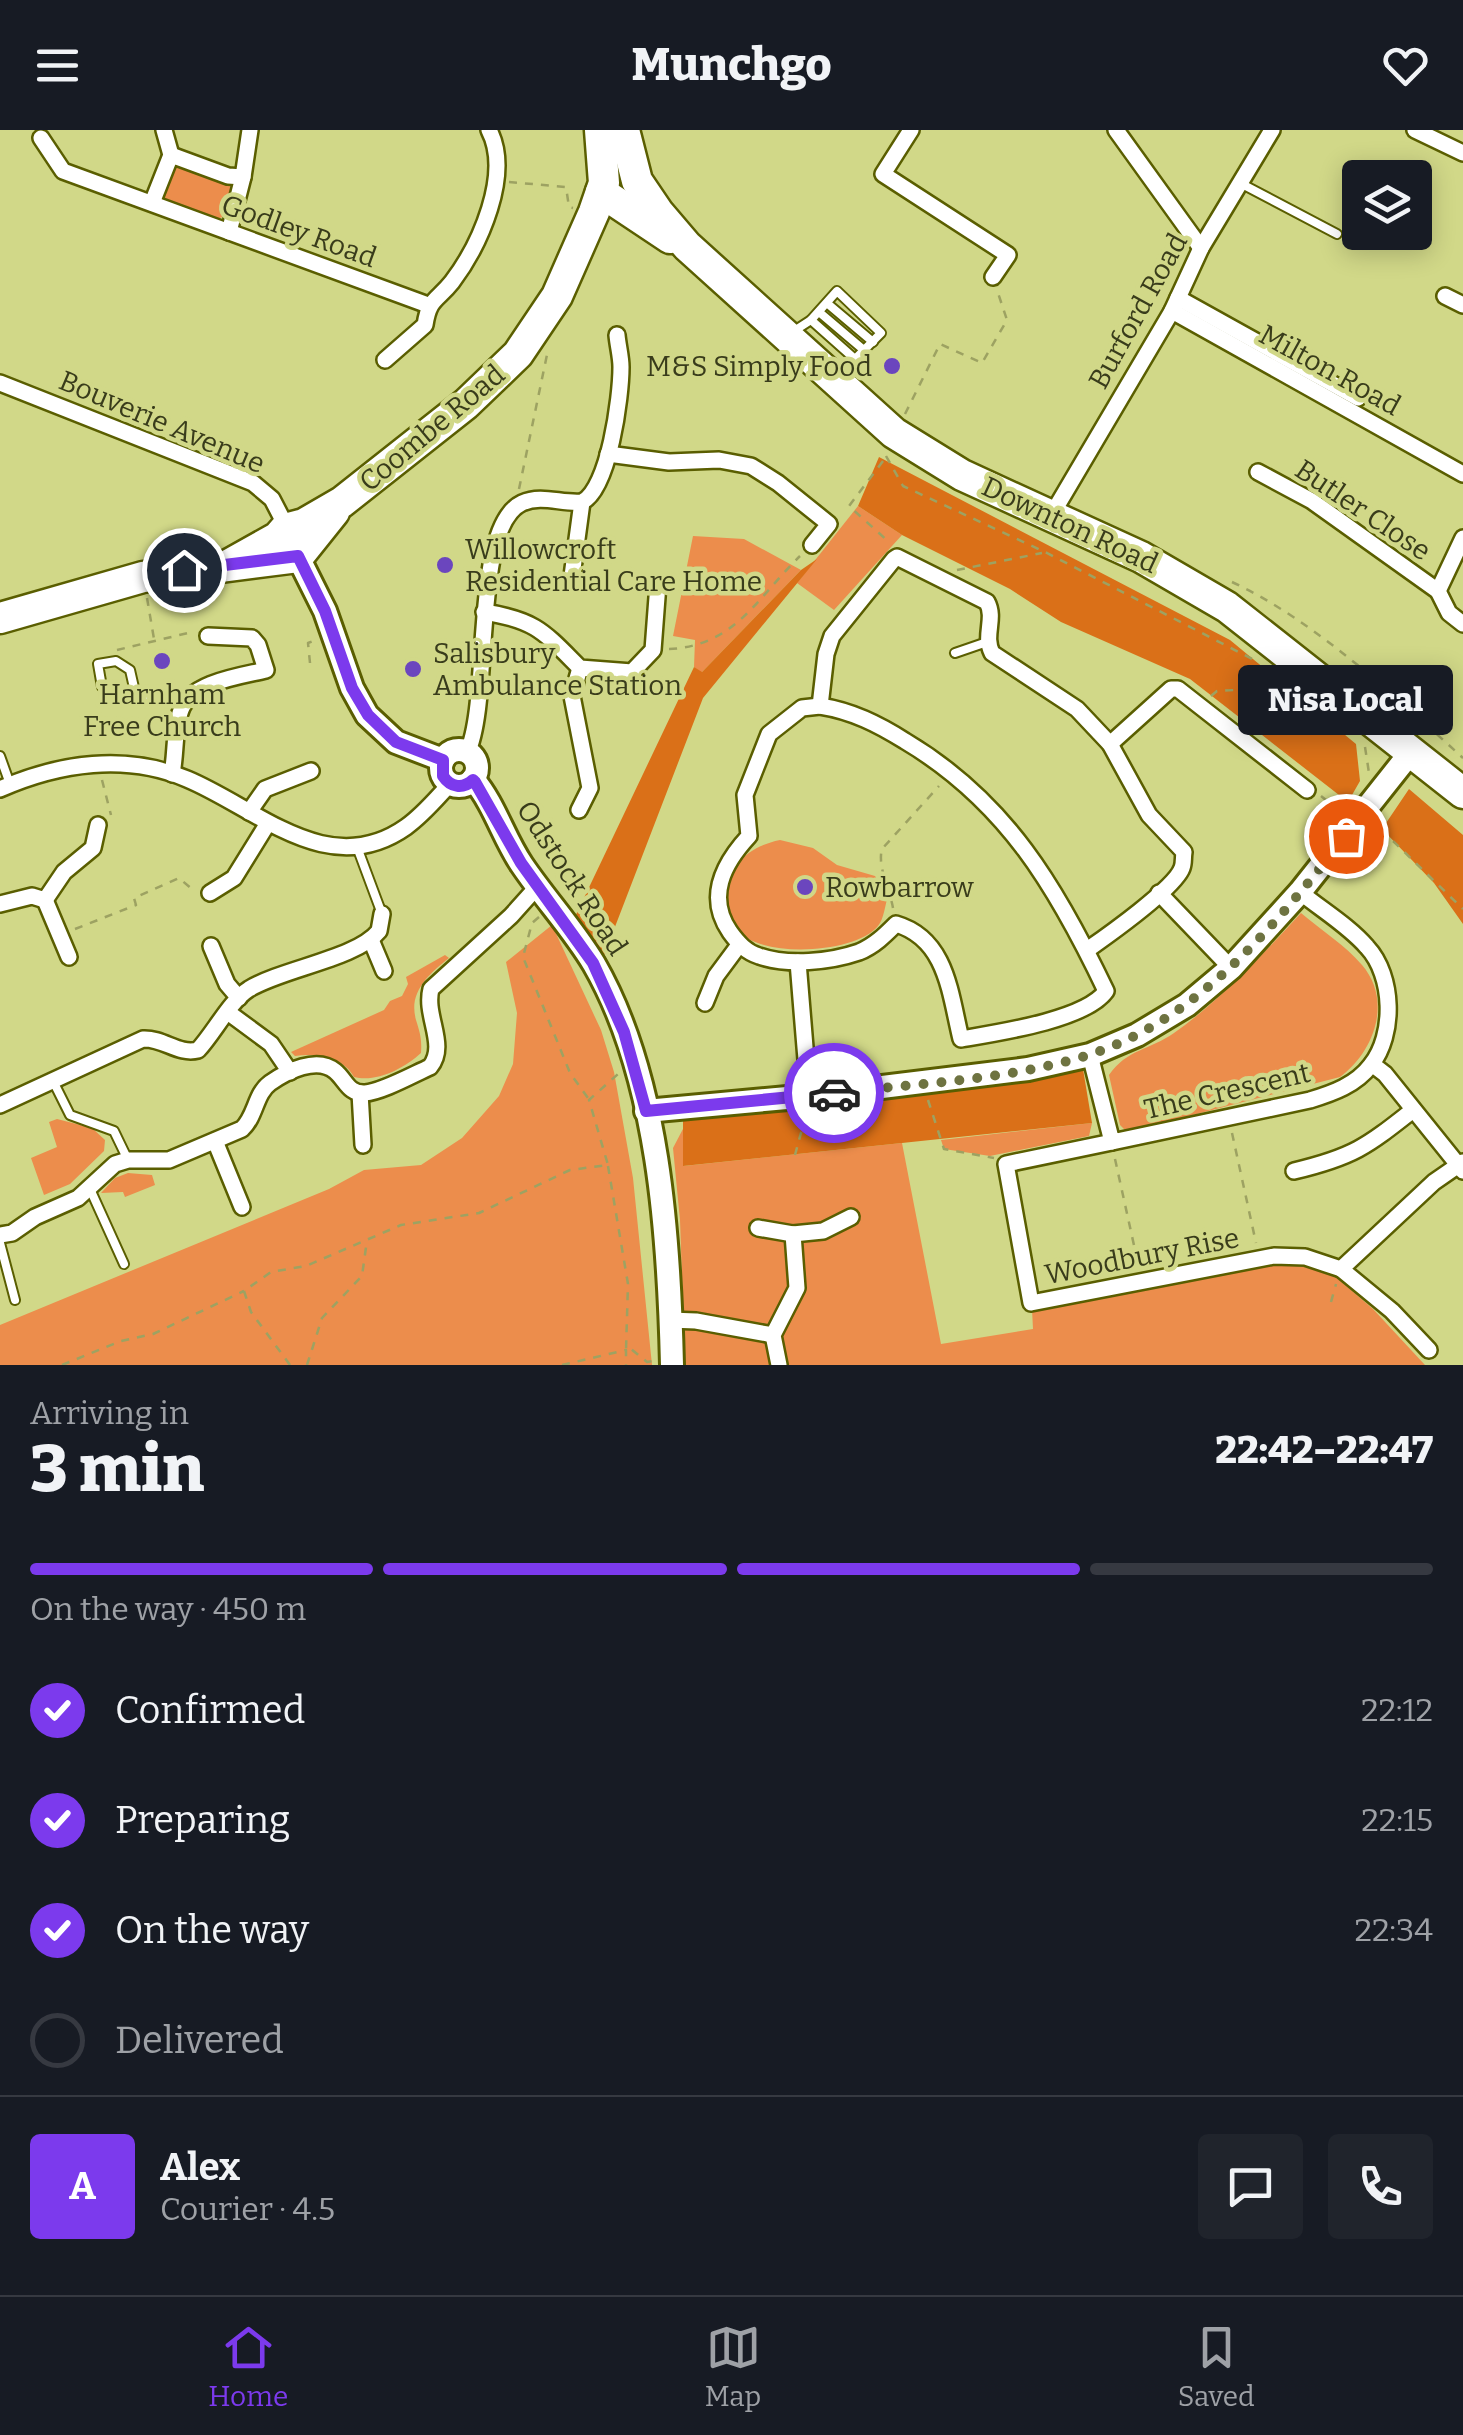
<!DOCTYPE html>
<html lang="en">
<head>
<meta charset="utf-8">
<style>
  :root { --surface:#171b24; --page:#20242c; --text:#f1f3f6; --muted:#9ea1a6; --line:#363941; --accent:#7c3aed }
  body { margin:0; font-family:Bitter,serif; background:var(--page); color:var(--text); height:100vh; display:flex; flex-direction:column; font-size:38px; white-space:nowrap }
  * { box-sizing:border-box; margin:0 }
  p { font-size:32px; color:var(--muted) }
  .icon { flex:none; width:55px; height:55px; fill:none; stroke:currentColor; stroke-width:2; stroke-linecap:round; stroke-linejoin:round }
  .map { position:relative; height:1235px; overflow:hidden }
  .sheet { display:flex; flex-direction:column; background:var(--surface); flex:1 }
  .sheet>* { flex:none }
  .fabs { position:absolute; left:1342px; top:30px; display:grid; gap:20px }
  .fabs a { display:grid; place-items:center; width:90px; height:90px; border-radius:10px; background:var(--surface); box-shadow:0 5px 25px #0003; font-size:50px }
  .pin { position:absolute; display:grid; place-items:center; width:85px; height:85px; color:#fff; margin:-42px; border:5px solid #fff; border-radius:50%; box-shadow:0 2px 10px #0007 }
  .courier { position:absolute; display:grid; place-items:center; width:100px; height:100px; margin:-50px; border:8px solid #7c3aed; border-radius:50%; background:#fff; color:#222; box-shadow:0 2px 12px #0007 }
  .bubble { position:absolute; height:70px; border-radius:10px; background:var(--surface); box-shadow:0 5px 25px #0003; font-size:32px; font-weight:800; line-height:70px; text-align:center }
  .summary em { font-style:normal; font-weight:800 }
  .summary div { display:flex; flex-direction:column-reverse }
  .summary { display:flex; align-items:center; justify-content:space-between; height:170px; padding:0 30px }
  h1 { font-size:65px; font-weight:800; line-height:75px }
  .bar { display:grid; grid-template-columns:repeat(4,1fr); gap:15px 10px; align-content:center; height:120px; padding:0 30px }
  .bar i { height:12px; border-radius:8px; background:var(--line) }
  .bar .active { background:var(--accent) }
  .bar p { grid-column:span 4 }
  .line { display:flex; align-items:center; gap:25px; padding:0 30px; border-top:2px solid var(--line) }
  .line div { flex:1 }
  .round { display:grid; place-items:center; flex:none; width:105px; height:105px; border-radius:10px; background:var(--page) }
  ol { padding:0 30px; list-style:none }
  li { display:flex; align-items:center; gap:30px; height:110px }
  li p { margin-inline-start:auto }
  li .icon { padding:10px; border-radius:50%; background:var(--accent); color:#fff; stroke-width:4 }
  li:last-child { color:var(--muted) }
  li i { width:55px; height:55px; border:5px solid var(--line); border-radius:50% }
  header { display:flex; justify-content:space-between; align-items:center; height:130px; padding:0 30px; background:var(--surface); font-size:45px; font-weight:800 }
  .tab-bar { display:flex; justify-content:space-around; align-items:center; height:140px; border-top:2px solid var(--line); background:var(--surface); font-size:28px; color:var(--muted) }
  .tab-bar a { display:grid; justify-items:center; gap:5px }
  .tab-bar .active { color:var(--accent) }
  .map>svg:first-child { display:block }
</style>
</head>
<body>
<header><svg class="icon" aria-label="menu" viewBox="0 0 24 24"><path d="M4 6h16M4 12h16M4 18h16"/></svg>Munchgo<svg class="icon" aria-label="heart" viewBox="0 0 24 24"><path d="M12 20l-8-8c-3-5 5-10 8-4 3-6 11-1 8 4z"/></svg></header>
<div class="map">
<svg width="1463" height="1235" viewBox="0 0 1463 1235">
  <rect width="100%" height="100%" fill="#d1d888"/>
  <!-- green -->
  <g fill="#ec8d4c">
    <polygon points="177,34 232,53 235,57 226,86 213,90 164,71 161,66 170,37"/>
    <polygon points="858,376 902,405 834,480 797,453"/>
    <polygon points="693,406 744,409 801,440 701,543 694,537 695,510 673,506"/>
    <path d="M780 710 813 718 837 735 875 746 888 766C885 775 884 789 878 796 855 824 757 830 734 797 734 796 731 784 730 782 721 743 742 718 780 710Z"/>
    <path d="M1301 783C1321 800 1345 815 1362 835 1393 871 1374 922 1340 947L1127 1002 1120 995 1109 945C1127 919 1150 920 1174 903 1222 869 1261 826 1301 783Z"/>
    <polygon points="552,795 601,900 614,942 633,1048 652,1235 0,1235 0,1195 329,1059 364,1040 421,1035 462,1008 499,966 513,934 517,883 506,832"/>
    <path d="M445 825 449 828C429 844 408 862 416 890 420 903 422 909 421 923 405 938 376 953 354 947 343 927 317 923 295 926L291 922 384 880 390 871 402 866 408 854 406 847Z"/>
    <polygon points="57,989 92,998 105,1010 104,1021 70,1054 44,1065 31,1028 57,1017 49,992"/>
    <polygon points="1092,993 1089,1006 990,1026 944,1019 941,1010"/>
    <polygon points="684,997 684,1036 902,1013 941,1214 1033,1199 1032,1179 1279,1133 1329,1141 1373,1179 1425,1235 685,1235 680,1090 673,1018"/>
    <polygon points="128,1043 152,1045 155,1055 125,1067 123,1062 101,1063 115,1048"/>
  </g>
  <!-- forest -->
  <g fill="#da7018">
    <polygon points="879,327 1230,510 1356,614 1360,651 1348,672 1190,549 1061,492 1010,459 902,405 858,376"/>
    <polygon points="817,429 703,568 603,828 573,791 694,537 702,542 801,440"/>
    <polygon points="1409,659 1463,705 1463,794 1434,753 1382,699"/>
    <polygon points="1083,939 1092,993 683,1036 683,985 1031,951"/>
  </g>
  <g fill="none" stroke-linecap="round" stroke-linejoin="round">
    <defs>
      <g id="lane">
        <polyline points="1240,53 1337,104"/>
        <polyline points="828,174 873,212"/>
        <polyline points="819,182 865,221"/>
        <polyline points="811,190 856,230"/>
        <polyline points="794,201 811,190 837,161 881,203 841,243"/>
        <polyline points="955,523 987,512"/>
        <polyline points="135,562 113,563 102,557 98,534 116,531 130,540 135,562 183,573"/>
        <polyline points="0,626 10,654"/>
        <polyline points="357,717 382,784"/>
        <polyline points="53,951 70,985 114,1001 128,1030"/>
        <polyline points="90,1059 124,1134"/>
        <polyline points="0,1113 15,1170"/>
      </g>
      <g id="street">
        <polyline points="164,0 171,25"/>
        <polyline points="911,0 883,44 1008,125 993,147"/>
        <polyline points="1116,0 1201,118"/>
        <polyline points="1415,0 1463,23"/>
        <polyline points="41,8 63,41 428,175"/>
        <polyline points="152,73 171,25 228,46 243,47"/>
        <polyline points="229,102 243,47 250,0"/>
        <polyline points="1445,166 1463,175"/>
        <polyline points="1178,168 1358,268"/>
        <polyline points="1172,181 1463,344"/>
        <path d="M385 230 425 195C429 168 437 171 452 152 480 115 512 44 489 0"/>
        <polyline points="0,253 253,353 272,369 287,398"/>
        <polyline points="608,324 669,332 719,330 751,336 778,353 829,394 812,415"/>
        <polyline points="1258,342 1312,371 1438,461 1463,408"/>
        <polyline points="1051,386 1172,181 1201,118 1272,0"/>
        <polyline points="572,446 582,372"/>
        <polyline points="1438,461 1449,483 1463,494"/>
        <path d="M484 482C536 490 544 502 580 538L632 542 653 520 658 454"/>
        <path d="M820 576C852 581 878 594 905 611 1006 671 1057 758 1106 861 1086 890 996 903 961 909 950 864 947 809 896 794 885 805 874 816 859 822 830 832 788 836 759 826 746 822 738 813 730 802 706 767 723 734 749 706L745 665 769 604 802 578Z"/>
        <path d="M820 576 826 524 832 506 894 429 897 427 987 472C996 489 983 505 992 523L1077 579 1110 614 1149 685 1184 722C1183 728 1184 733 1182 738 1175 758 1107 806 1087 820"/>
        <polyline points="1110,614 1171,559 1178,559 1307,660"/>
        <path d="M467 623C492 571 471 397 522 373 542 364 561 374 582 372 609 359 621 267 621 237 621 227 618 216 617 205"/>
        <path d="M172 644C176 623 174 599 181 580 191 552 241 546 266 540L258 515 252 508 208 506"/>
        <path d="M0 659C59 633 126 623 187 649 257 678 328 752 406 697 423 685 436 669 450 654"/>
        <polyline points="579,680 590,658 572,566 580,538"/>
        <polyline points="249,682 265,659 311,641"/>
        <polyline points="210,763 234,748 268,693"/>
        <polyline points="1159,763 1231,838"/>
        <polyline points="45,770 69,827"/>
        <polyline points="0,774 32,766 45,770 64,742 93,718 98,695"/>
        <polyline points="371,810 384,841"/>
        <polyline points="211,816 227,854 239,868"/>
        <polyline points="798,832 809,966"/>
        <polyline points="705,873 716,846 739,815"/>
        <polyline points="229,883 271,914 290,942"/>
        <path d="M1090 925 1112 1012 1310 970C1333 963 1356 955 1371 935 1395 905 1394 846 1367 817 1349 796 1322 780 1300 762"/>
        <polyline points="1372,934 1385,944 1463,1041"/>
        <polyline points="360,963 363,1015"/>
        <path d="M0 975 143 909C164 908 178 925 198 920 214 903 230 871 249 859 284 838 356 829 379 801L382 784"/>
        <polyline points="215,1011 242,1077"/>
        <polyline points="1112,1012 1006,1034 1031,1173 1274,1126 1305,1127 1341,1139 1434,1052 1463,1032"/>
        <path d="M1294 1041C1353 1027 1366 1017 1413 980"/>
        <polyline points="758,1098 793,1104 797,1158 773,1205 779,1235"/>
        <polyline points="793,1104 823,1101 851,1087"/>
        <path d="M0 1105 12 1103 35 1087 78 1068 115 1034 128 1030H169L242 999C256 986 255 964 270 953 287 941 317 926 335 941 346 950 348 964 365 963 382 962 414 944 430 937 448 915 424 886 431 859L511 786 537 757"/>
        <polyline points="1341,1139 1392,1181 1429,1220"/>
        <polyline points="670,1190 696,1191 773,1205"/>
      </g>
      <g id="secondary">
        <polyline points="298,427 325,481 352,558 367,585 396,612 443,630"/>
        <circle cx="459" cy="638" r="18"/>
        <path d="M473 649C495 675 503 707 522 735 545 769 573 799 594 834 659 947 669 1107 672 1235"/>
        <polyline points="646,981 809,966 1028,939 1090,925 1137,905 1187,875 1231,838 1300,762 1411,622"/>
      </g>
      <g id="highway">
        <polyline points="624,0 637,51 658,82 687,116 894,303 962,345 1141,427 1227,477 1463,663"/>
        <polyline points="601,62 670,108"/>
        <polyline points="228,435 278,407 285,399 304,394 342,372 466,274 518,224 557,166 594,82 604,53 600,0"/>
        <polyline points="0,488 143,447 298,427 334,382"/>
      </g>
    </defs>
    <!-- lane casing -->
    <use href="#lane" stroke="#5a5e00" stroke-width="12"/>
    <!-- street casing -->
    <use href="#street" stroke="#5a5e00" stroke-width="20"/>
    <!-- secondary casing -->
    <use href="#secondary" stroke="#5a5e00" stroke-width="28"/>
    <!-- highway casing -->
    <use href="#highway" stroke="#5a5e00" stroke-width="35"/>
    <!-- path -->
    <g stroke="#9da262" stroke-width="2.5" stroke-dasharray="8 8" stroke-linecap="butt">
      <polyline points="509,52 566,57 569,77 573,78"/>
      <polyline points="905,284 940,214 982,233 1007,190 998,163"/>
      <polyline points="886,326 903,356 1045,422 1258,532"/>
      <polyline points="883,331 849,376 890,413"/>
      <polyline points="519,359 548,220"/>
      <polyline points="957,440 1042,423"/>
      <path d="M1232 452C1314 490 1397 568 1463 628"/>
      <polyline points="147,468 154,509"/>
      <path d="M669 519C735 516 757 468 800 426"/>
      <polyline points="117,520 192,502"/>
      <polyline points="310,533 308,513 313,511"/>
      <polyline points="1211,566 1217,561 1291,557"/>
      <polyline points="1365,617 1369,643"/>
      <polyline points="102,650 111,685"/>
      <polyline points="1321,666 1338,680"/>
      <polyline points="1344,734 1356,743 1393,711 1463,779"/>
      <path d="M893 778C890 760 877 736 882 719L939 656"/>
      <polyline points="539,787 532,793 523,827 570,943 588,968"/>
      <polyline points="75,799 136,775 134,768 179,748 193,760"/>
      <polyline points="928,970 944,1019 994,1028"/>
      <polyline points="1232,1003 1256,1113"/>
      <polyline points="795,1025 805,988"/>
      <polyline points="1115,1029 1139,1138"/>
      <polyline points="608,1036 628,1154 626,1220 631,1219 647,1232 653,1231"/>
      <polyline points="1331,1172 1336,1154"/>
      <polyline points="62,1235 121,1211 153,1204 244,1161"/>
      <polyline points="290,1235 251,1182 244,1161 271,1142 306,1136 401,1095 479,1083 570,1040 608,1035 589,970 618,944"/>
      <polyline points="307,1235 322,1188 362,1146 367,1110"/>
      <polyline points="562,1235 626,1220 626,1235"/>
    </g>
    <!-- lane -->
    <use href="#lane" stroke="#fff" stroke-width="8"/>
    <!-- street -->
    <use href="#street" stroke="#fff" stroke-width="15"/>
    <!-- secondary -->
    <use href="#secondary" stroke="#fff" stroke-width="22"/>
    <!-- highway -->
    <use href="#highway" stroke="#fff" stroke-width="30"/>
  </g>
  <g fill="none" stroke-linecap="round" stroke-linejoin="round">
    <!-- done -->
    <path stroke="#6e7341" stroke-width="10" stroke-dasharray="0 18" d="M834 963C911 954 992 951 1068 931 1191 900 1270 801 1346 706"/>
    <!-- route -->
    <path stroke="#7c3aed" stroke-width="12" d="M184 440 298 426 325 481 352 558 368 585 396 612 443 630V646C451 658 463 659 473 650L475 652 521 733 593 833 624 902 646 981 834 963"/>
  </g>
  <!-- markers -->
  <g fill="#6b46be" stroke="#d1d888" stroke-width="4">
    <circle cx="892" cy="236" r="10"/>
    <circle cx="445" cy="435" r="10"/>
    <circle cx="162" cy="531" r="10"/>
    <circle cx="413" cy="539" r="10"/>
    <circle cx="805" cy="757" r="10"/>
  </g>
  <g text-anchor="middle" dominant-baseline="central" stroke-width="9" stroke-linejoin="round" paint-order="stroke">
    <!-- street labels -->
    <g font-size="28" fill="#393c1b" stroke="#d1d888">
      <text transform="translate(299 101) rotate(20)">Godley Road</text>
      <text transform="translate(1138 181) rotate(-61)">Burford Road</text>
      <text transform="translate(1330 240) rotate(29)">Milton Road</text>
      <text transform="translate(162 292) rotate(23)">Bouverie Avenue</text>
      <text transform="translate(432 298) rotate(-40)">Coombe Road</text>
      <text transform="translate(1363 380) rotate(34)">Butler Close</text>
      <text transform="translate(1070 395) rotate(25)">Downton Road</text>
      <text transform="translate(572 748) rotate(57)">Odstock Road</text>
      <text transform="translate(1227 961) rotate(-13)">The Crescent</text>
      <text transform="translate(1142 1126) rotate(-11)">Woodbury Rise</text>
    </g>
    <!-- poi labels -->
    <g font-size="28" fill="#393c1b" stroke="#d1d888" text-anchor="start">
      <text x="872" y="236" text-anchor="end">M&amp;S Simply Food</text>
      <text x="465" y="419">Willowcroft<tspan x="465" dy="32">Residential Care Home</tspan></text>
      <text x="433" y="523">Salisbury<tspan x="433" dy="32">Ambulance Station</tspan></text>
      <text x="162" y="564" text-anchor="middle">Harnham<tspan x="162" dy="32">Free Church</tspan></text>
      <text x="825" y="757">Rowbarrow</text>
    </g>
  </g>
</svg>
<div class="fabs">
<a><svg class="icon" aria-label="layers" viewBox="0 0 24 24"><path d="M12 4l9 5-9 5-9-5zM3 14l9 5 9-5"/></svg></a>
</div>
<div class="pin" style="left:1346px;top:706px;background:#ea580c"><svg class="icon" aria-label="bag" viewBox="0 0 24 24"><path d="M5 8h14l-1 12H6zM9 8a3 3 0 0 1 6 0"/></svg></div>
<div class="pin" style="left:184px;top:440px;background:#1f2937"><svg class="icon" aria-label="home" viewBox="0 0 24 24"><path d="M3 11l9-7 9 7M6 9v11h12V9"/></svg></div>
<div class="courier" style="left:834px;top:963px"><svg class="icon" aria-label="car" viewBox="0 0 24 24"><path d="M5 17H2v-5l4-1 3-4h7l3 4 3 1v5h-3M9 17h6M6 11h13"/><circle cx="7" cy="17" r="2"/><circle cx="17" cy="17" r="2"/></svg></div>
<div class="bubble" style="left:1238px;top:535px;width:215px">Nisa Local</div>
</div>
<section class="sheet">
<div class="summary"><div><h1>3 min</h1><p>Arriving in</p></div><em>22:42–22:47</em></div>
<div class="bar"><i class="active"></i><i class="active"></i><i class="active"></i><i></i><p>On the way · 450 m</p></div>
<ol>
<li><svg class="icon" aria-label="check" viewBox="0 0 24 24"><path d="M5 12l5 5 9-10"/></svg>Confirmed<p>22:12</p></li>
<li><svg class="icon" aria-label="check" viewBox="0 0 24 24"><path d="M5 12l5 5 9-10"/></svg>Preparing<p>22:15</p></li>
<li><svg class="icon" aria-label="check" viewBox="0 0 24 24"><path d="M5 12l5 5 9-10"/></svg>On the way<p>22:34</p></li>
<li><i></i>Delivered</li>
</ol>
<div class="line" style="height:180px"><b class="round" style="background:var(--accent);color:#fff">A</b><div><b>Alex</b><p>Courier · 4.5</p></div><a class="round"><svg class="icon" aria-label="chat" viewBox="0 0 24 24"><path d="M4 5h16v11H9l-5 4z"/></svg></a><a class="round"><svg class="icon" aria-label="phone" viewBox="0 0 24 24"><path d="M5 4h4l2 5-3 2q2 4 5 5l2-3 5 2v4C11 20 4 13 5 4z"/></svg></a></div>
</section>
<nav class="tab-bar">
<a class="active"><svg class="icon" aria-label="home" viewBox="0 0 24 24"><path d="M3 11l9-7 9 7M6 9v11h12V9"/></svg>Home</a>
<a><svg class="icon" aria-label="map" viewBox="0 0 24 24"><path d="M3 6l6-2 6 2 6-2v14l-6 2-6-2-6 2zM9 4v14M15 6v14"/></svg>Map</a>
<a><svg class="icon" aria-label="saved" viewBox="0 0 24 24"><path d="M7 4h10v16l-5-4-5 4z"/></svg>Saved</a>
</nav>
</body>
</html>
